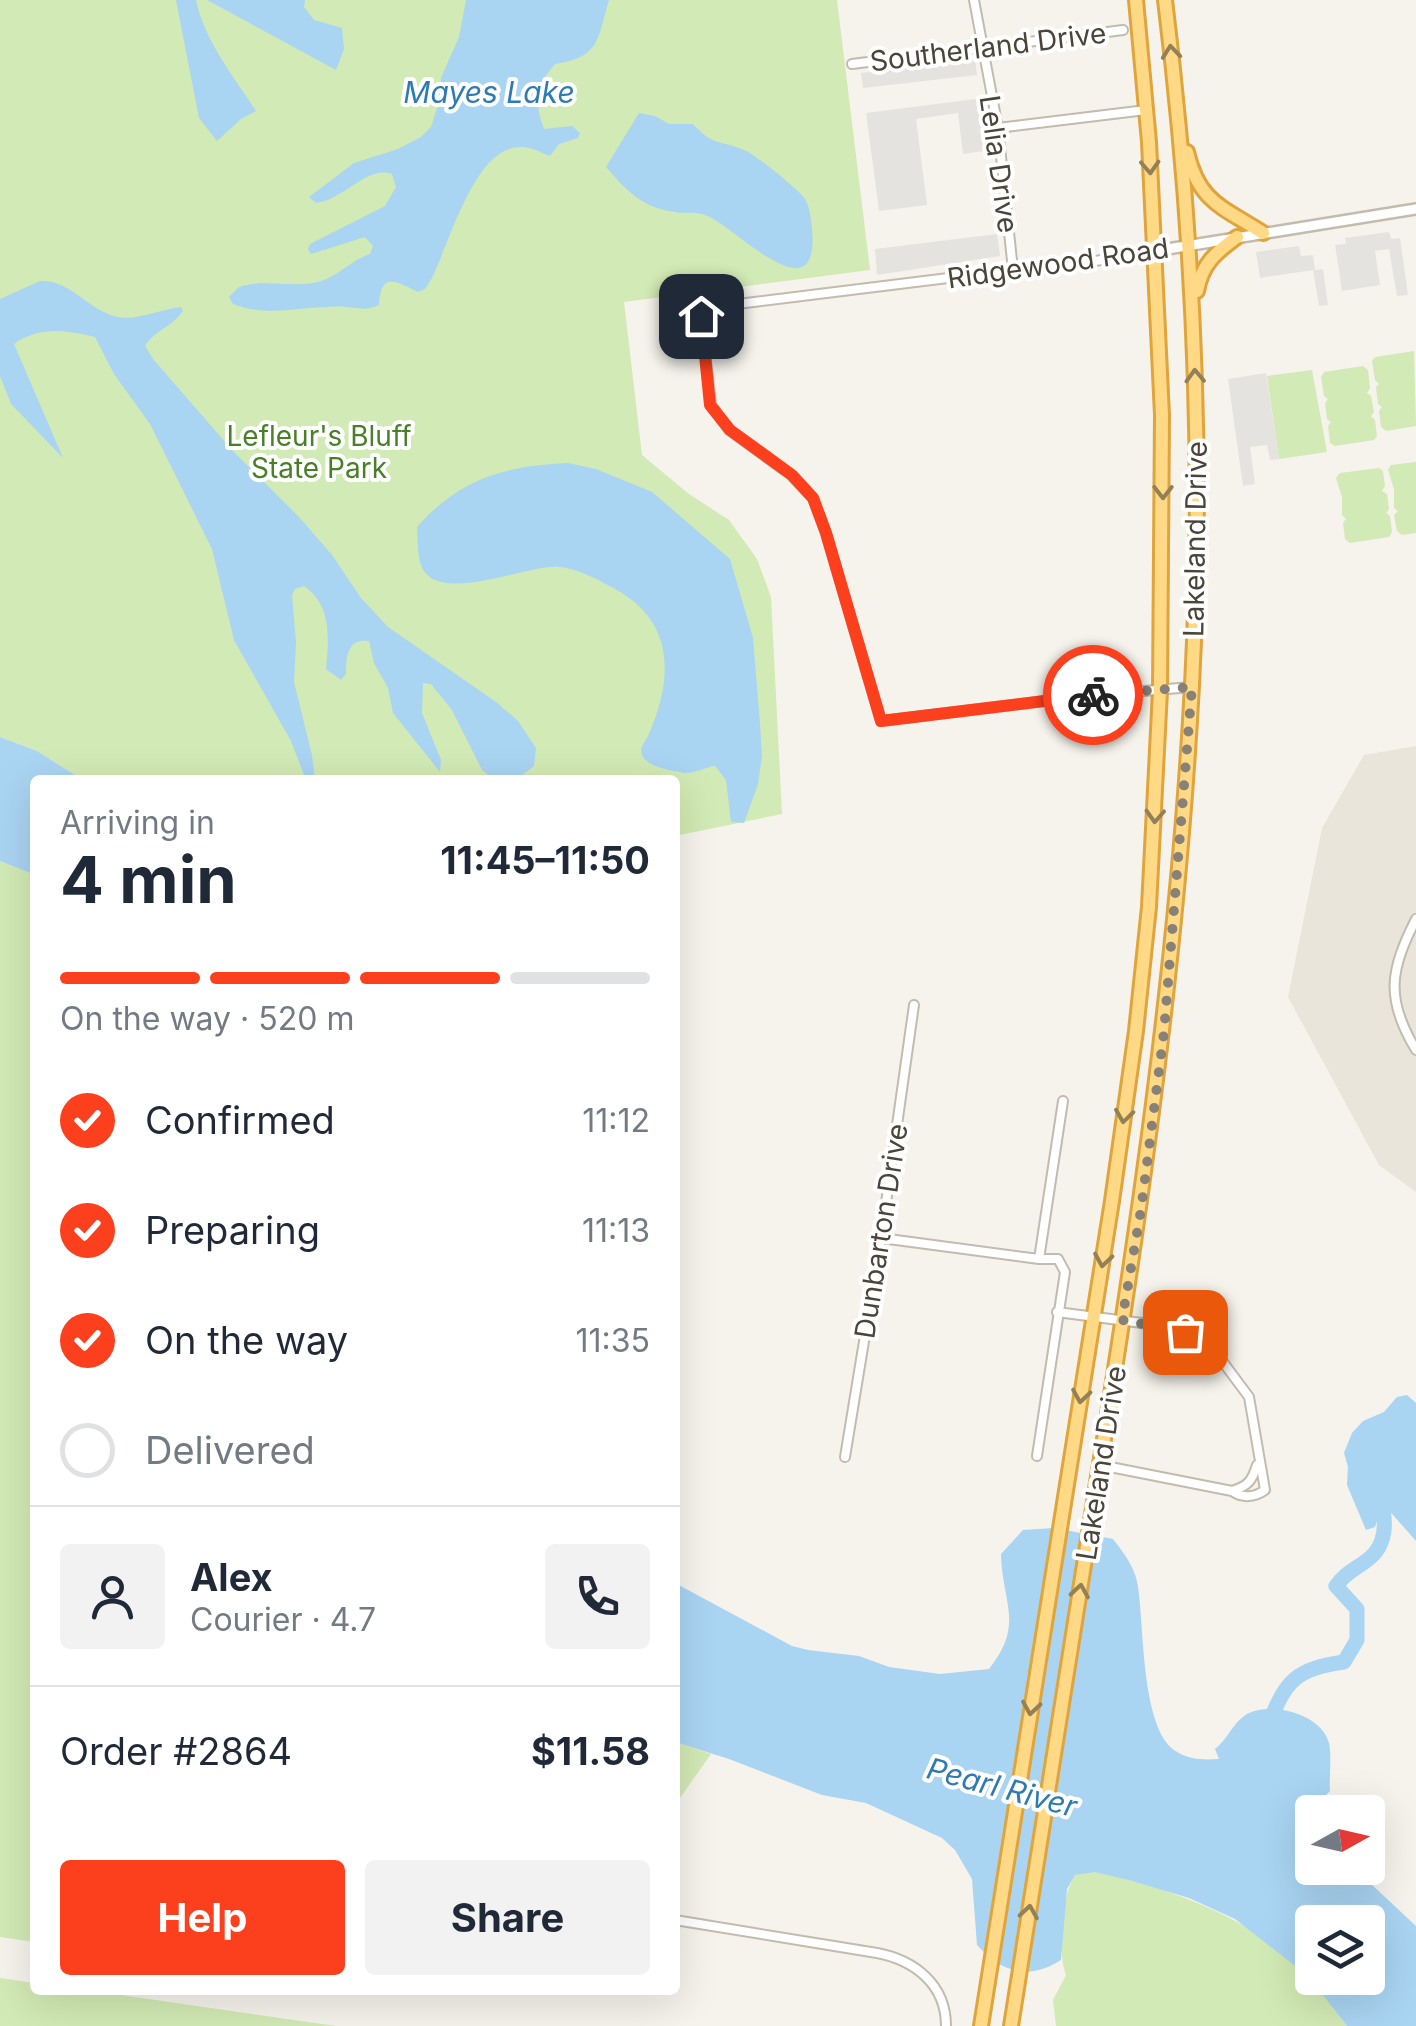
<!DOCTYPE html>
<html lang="en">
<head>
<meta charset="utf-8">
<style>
  :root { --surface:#fff; --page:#f2f2f3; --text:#1f2937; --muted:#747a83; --line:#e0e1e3; --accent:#fc3f1d }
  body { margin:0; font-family:Inter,sans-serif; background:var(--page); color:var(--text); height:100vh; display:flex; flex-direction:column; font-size:38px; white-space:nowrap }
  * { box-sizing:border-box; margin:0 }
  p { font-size:32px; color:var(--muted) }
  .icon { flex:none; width:55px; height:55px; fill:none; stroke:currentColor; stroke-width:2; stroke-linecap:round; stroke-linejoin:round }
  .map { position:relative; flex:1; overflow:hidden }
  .side { position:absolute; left:30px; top:775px; width:650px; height:1220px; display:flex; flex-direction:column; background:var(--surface); border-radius:10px; box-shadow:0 10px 40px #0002 }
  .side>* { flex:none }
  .needle { width:65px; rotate:82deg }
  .tools { position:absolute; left:1295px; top:1795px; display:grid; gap:20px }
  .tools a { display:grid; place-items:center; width:90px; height:90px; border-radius:10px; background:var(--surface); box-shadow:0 10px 40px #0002; font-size:50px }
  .pin { position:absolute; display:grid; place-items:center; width:85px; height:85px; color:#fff; margin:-42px; border-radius:20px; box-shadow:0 5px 15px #0006 }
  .courier { position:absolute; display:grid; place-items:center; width:100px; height:100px; margin:-50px; border:8px solid #fc3f1d; border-radius:50%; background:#fff; color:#222; box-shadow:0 2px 12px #0007 }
  .overview em { font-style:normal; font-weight:700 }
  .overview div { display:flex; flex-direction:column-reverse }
  .overview { display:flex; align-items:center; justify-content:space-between; height:170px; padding:0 30px }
  h1 { font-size:65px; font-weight:700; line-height:75px }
  .bar { display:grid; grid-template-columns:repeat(4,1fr); gap:15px 10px; align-content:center; height:120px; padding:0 30px }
  .bar i { height:12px; border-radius:8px; background:var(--line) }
  .bar .on { background:var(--accent) }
  .bar p { grid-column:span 4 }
  .line { display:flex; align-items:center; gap:25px; padding:0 30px; border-top:2px solid var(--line) }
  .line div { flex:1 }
  .round { display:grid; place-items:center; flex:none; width:105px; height:105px; border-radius:10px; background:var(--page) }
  ol { padding:0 30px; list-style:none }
  li { display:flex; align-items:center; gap:30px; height:110px }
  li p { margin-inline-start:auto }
  li .icon { padding:10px; border-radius:50%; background:var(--accent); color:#fff; stroke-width:4 }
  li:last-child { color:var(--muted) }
  li i { width:55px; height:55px; border:5px solid var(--line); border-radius:50% }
  .button { display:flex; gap:20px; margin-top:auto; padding:20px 30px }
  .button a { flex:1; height:115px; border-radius:10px; background:var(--accent); color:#fff; font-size:40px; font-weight:700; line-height:115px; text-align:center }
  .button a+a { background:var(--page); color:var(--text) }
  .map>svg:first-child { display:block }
</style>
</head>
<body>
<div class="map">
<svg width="1416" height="2026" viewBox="0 0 1416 2026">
  <rect width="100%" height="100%" fill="#f6f3ec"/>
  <!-- residential -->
  <polygon fill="#eae5da" points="1416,746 1416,1192 1379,1165 1288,997 1322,828 1364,755"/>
  <!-- green -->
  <g fill="#d2eab5">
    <polygon points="0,0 837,0 870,270 624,302 642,455 689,494 729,520 757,559 771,597 782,814 675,836 675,780 83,780 37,751 0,737"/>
    <polygon points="1414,351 1416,426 1386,431 1381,427 1379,411 1382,407 1378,404 1376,387 1379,384 1375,380 1372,361 1375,357"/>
    <polygon points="1363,366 1368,370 1370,388 1367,393 1371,396 1374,412 1371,416 1375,420 1377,436 1374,440 1335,446 1330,443 1328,426 1331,422 1327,419 1325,403 1328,399 1324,396 1321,377 1324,372"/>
    <polygon points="1312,370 1327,452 1279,459 1267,376"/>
    <polygon points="1416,462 1416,533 1402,535 1397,531 1394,515 1398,511 1394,508 1394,489 1388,470 1391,465"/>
    <polygon points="1379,468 1383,471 1385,486 1382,491 1387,494 1389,509 1386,513 1390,516 1392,532 1389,537 1350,543 1345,539 1343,523 1346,519 1342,515 1342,497 1336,478 1340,473"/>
    <polygon points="0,861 35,875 35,1942 0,1937"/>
    <polygon points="675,1742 711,1754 675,1805"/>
    <path d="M1094 1871C1176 1891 1248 1915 1309 1976 1323 1991 1333 2010 1347 2026H1056L1053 2000 1066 1975C1057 1950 1061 1897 1075 1875Z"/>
    <polygon points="0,1978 35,1983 35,1990 86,1990 336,2026 0,2026"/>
  </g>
  <!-- parking -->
  <g fill="#e5e3e0">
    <polygon points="975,60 977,75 863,88 861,73"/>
    <polygon points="983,98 990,150 963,154 958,113 916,119 927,205 879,211 866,113"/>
    <polygon points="1389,232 1391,239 1400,238 1408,295 1397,296 1389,249 1375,251 1380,285 1342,291 1335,245 1346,244 1345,238"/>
    <polygon points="997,234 1000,256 877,275 875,249"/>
    <polygon points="1299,246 1301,256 1313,255 1315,270 1323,269 1328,305 1319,306 1313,270 1260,278 1256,252"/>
    <polygon points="1266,373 1279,459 1270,460 1267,445 1250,447 1255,484 1243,486 1228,379"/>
  </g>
  <!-- water -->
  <g fill="#a9d4f2" fill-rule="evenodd">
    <path d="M176 0H196C204 40 234 77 256 111L241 119 217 141 199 118Z"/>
    <polygon points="207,0 305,0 304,7 314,20 342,28 344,49 336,70"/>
    <path d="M466 0H609C597 39 601 57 555 64 536 86 534 103 544 129L572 126 580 133 578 138 559 144 550 156C540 152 531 146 520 147 475 147 450 241 432 278L425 289 418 292C395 281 381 271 379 305 366 311 361 308 348 307 310 304 270 319 233 304L229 297 239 287C262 279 289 287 313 283 337 279 347 262 370 254L373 246 365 237 311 254 308 249 310 244 385 206 396 187 392 174C367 165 345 199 316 203L309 197 354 163 398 149 421 137 431 127 438 105 441 78 459 37Z"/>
    <path d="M639 113 655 116 669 124H693C715 148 720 139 746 151 757 156 798 189 805 199 810 208 811 219 812 229 820 321 732 223 705 215 695 211 684 214 675 212 642 208 626 190 606 167Z"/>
    <path d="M40 281C72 280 88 311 118 317 137 321 161 309 181 307L183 311C172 327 156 329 145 346L153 359 232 450 299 517 332 555 361 598 388 627 496 702 518 721 536 748 534 766 516 780H494L482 770 452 710 431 684 423 683 422 713 441 760 440 772 393 713 388 688 374 663 369 641C347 638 346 657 346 674L341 680 326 669C329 639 332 605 304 586L295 589 292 595 296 642 294 682 312 755 315 780H306L291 741 234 640 212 549 150 424 114 374 95 337C65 330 40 326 14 344L63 458 11 404 0 376V299Z"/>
    <path d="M568 463 596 469 652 492 730 559 753 638 760 724 762 756 758 784 744 823 731 822 726 780 715 766C705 767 693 774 685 773 674 771 650 768 643 757 638 749 644 743 648 736 673 680 676 622 615 589 599 580 577 568 558 567 528 564 435 607 421 565 417 554 418 539 417 527 460 478 505 466 568 463Z"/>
    <polygon points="0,737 37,751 83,780 35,780 35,875 0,861"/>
    <polygon points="1407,1395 1416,1403 1416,1541 1386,1507 1381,1510 1375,1527 1366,1530 1347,1485 1348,1467 1344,1453 1352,1433 1363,1421 1384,1412 1397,1397"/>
    <path d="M1054 1528 1113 1539C1124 1553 1136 1569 1138 1587 1144 1625 1141 1726 1174 1750 1188 1760 1203 1760 1219 1759L1215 1749C1228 1739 1233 1722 1247 1714 1271 1701 1322 1714 1329 1743 1332 1757 1329 1776 1330 1791L1319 1802 1303 1806 1307 1820 1312 1827V1868H1354L1416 1926V2026H1347L1308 1976 1235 1919 1189 1898 1132 1881 1095 1872 1075 1875 1067 1889 1061 1960C1028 1981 1001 1972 977 1945L972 1879 955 1850 942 1838 866 1803 822 1795 729 1759 675 1742V1583L792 1646 808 1650 859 1656 889 1667 940 1674 989 1669C1025 1624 1002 1603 1001 1554L1023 1530ZM1312 1922H1368V1978H1312Z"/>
  </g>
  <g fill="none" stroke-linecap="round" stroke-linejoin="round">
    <!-- river -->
    <path stroke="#a9d4f2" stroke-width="15" d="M1269 1724C1286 1679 1297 1669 1344 1662L1357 1640V1609L1336 1586C1348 1569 1362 1567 1374 1554 1390 1536 1384 1511 1379 1490"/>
    <defs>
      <g id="minor">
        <polyline points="974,0 998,128 1013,270"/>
        <polyline points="852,64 1123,30"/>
        <polyline points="998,128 1146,110"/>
        <polyline points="1155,251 1029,272 1013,270 713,307 701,316 711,405 729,430 791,475 813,498 826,533 881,721 1085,696 1191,687"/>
        <path d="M1416 919C1390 970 1385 999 1416 1050"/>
        <polyline points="881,1238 1039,1259"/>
        <path d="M1057 1312 1165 1326 1205 1338 1249 1397 1265 1490C1254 1498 1242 1498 1232 1491L1100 1465"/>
        <polyline points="1037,1456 1065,1272 1058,1259 1039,1259 1063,1101"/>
        <polyline points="845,1457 881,1238 914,1005"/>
        <path d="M1232 1491C1248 1486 1252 1481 1257 1465"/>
        <path d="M675 1920 877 1953C914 1960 946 1984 946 2026"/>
      </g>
      <polyline id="tertiary" points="1155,251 1416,209"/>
      <g id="trunk">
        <path d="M1187 152C1199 203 1223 207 1263 233"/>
        <path d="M1197 291C1202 264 1215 253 1237 237"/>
        <polyline points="981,2026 1112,1201 1136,1031 1149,907 1160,691 1162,415 1149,142 1136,0"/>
        <path d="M1011 2026C1040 1847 1068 1668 1096 1489 1139 1223 1178 956 1192 685 1204 457 1193 227 1165 0"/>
      </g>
    </defs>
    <!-- minor casing -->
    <use href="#minor" stroke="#c2bbae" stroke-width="12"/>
    <!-- tertiary casing -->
    <use href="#tertiary" stroke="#c2bbae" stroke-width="14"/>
    <!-- trunk casing -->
    <use href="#trunk" stroke="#e0a43c" stroke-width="18"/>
    <!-- minor -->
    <use href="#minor" stroke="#fff" stroke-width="8"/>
    <!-- tertiary -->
    <use href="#tertiary" stroke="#fff" stroke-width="9"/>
    <!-- trunk -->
    <use href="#trunk" stroke="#ffd985" stroke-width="12"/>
  </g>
  <!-- one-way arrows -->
  <defs><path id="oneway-chevron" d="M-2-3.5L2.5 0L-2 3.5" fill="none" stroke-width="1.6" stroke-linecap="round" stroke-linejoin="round" transform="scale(2.5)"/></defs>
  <g stroke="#938057">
    <use href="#oneway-chevron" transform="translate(1171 52) rotate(-96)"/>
    <use href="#oneway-chevron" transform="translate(1150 167) rotate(87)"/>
    <use href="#oneway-chevron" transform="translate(1195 376) rotate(-92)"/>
    <use href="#oneway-chevron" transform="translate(1163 492) rotate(90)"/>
    <use href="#oneway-chevron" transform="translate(1155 816) rotate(93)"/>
    <use href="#oneway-chevron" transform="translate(1124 1116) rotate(98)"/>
    <use href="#oneway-chevron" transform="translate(1103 1260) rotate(99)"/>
    <use href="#oneway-chevron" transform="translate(1081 1396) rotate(99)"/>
    <use href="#oneway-chevron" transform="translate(1080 1591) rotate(-81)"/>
    <use href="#oneway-chevron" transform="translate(1031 1708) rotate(99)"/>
    <use href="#oneway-chevron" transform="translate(1029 1912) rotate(-81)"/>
  </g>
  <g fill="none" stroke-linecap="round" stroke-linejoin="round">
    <!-- done -->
    <polyline stroke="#878178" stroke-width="10" stroke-dasharray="0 18" points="1093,695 1192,687 1164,1032 1141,1210 1122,1320 1185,1332"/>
    <!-- route -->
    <polyline stroke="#fc3f1d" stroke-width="12" points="701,316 710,405 730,430 792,475 813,498 826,533 881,721 1093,695"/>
  </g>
  <g text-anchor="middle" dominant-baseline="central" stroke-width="8" stroke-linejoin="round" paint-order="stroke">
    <!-- street labels -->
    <g font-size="28" fill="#4b4439" stroke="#fff">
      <text transform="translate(988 47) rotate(-7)">Southerland Drive</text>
      <text transform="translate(999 164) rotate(82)">Lelia Drive</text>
      <text transform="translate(1058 263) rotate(-8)">Ridgewood Road</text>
      <text transform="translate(1195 539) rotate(-89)">Lakeland Drive</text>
      <text transform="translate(881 1231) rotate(-81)">Dunbarton Drive</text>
      <text transform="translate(1101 1463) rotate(-81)">Lakeland Drive</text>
    </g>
    <!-- park labels -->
    <g font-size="28" fill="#4a7f2a" stroke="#fff">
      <text x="319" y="436">Lefleur's Bluff<tspan x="319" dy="32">State Park</tspan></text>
    </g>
    <!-- water labels -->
    <g font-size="30" font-style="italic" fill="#2e7ab2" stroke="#fff">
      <text x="489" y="92">Mayes Lake</text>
      <text transform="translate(1002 1787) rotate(15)">Pearl River</text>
    </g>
  </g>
</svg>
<div class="tools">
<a><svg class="needle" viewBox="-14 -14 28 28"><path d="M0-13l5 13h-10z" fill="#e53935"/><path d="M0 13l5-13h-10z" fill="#747a83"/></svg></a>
<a><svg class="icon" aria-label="layers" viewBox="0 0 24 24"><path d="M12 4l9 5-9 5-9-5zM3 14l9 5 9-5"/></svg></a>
</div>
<div class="pin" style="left:1185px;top:1332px;background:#ea580c"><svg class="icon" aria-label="bag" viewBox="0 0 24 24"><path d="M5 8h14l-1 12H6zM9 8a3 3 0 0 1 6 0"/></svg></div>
<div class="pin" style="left:701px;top:316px;background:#1f2937"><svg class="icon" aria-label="home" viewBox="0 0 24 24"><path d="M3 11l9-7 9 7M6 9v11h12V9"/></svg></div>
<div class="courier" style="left:1093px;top:695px"><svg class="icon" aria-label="bike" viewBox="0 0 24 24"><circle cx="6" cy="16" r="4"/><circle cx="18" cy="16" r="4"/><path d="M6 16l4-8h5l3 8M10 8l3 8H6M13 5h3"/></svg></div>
<section class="side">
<div class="overview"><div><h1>4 min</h1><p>Arriving in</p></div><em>11:45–11:50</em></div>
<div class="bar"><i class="on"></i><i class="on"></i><i class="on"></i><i></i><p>On the way · 520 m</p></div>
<ol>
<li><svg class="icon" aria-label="check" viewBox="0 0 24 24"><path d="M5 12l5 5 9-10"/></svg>Confirmed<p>11:12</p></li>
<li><svg class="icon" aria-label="check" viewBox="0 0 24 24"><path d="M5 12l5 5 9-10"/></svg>Preparing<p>11:13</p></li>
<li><svg class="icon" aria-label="check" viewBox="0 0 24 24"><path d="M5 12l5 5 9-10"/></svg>On the way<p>11:35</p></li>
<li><i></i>Delivered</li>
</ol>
<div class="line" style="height:180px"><a class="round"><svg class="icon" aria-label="person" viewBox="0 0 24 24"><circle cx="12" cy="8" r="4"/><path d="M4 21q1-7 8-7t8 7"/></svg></a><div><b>Alex</b><p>Courier · 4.7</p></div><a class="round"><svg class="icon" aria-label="phone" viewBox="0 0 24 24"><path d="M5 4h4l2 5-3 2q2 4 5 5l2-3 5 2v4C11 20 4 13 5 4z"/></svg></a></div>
<div class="line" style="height:130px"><div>Order #2864</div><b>$11.58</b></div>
<div class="button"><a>Help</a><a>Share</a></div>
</section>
</div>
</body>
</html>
